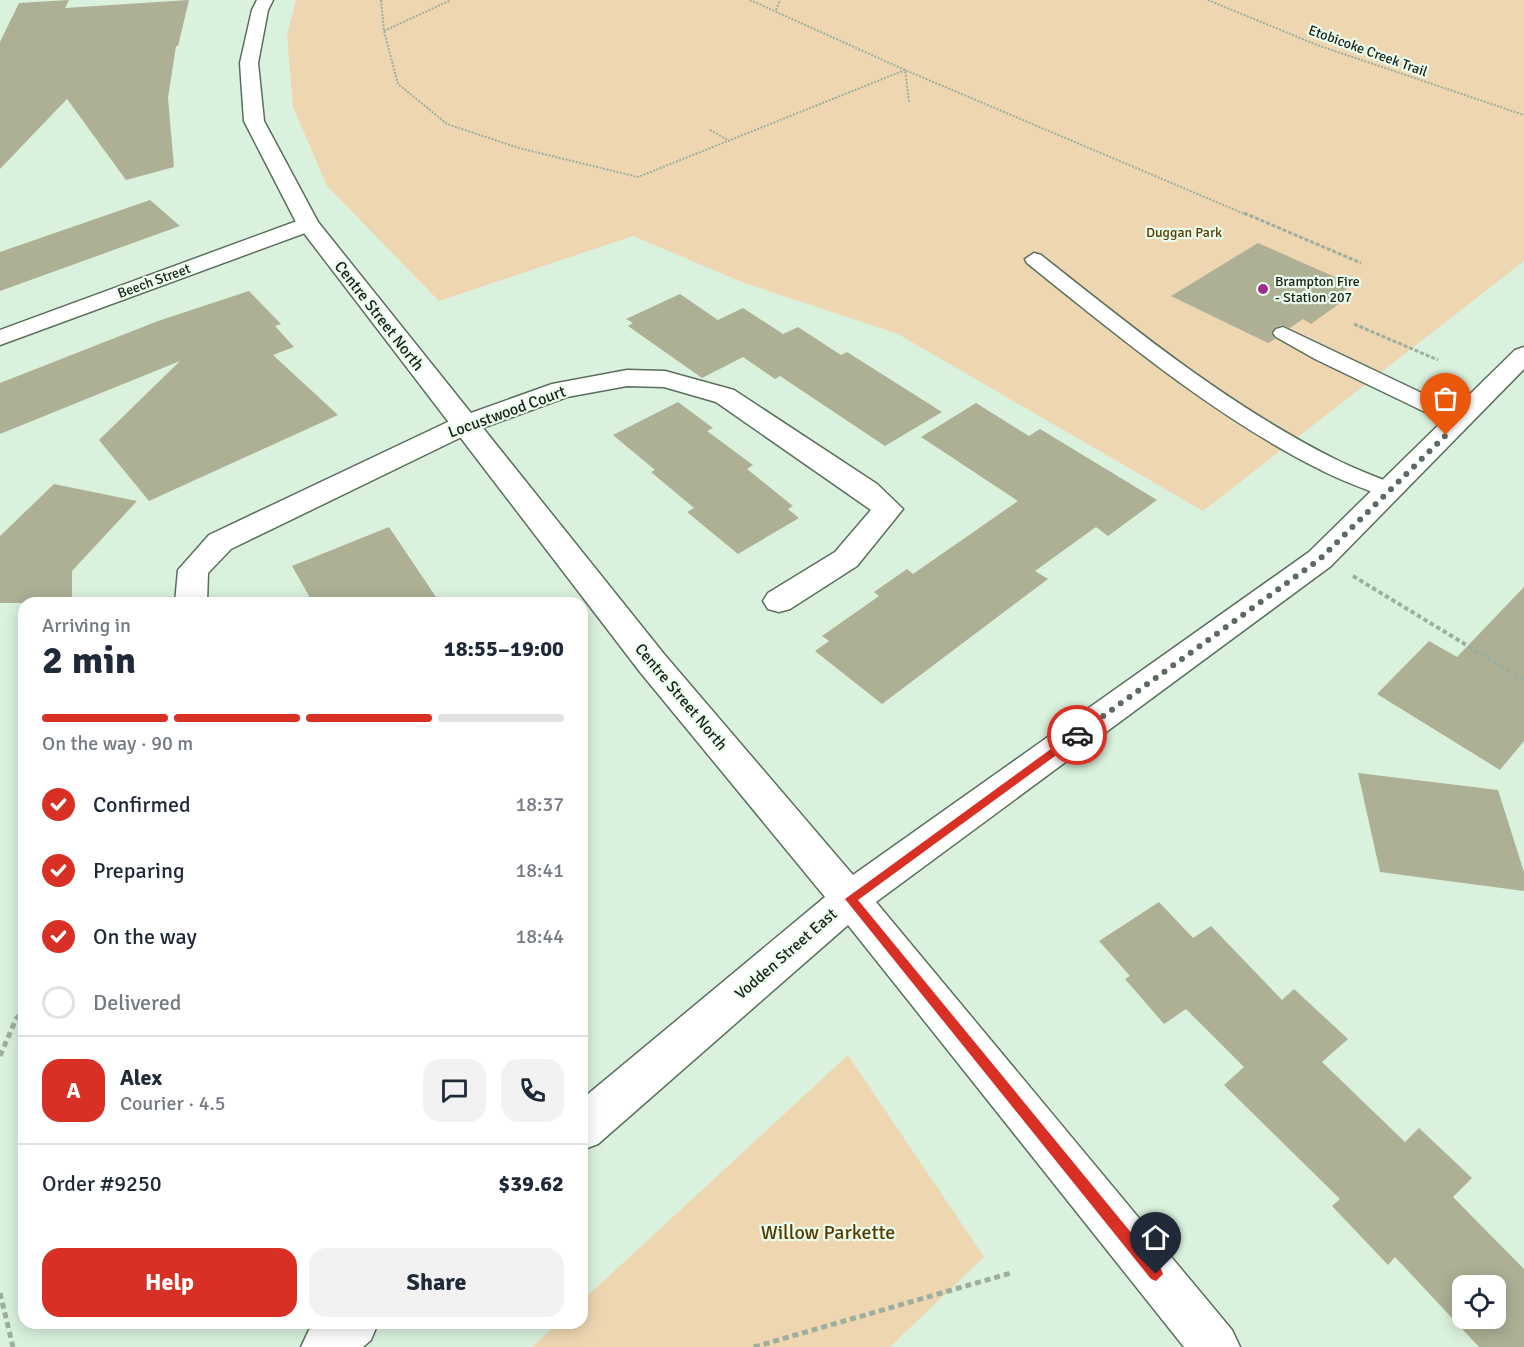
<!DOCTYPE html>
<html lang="en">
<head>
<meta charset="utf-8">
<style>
  :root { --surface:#fff; --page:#f2f2f3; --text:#1f2937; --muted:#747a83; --line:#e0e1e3; --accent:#d93025 }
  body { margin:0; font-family:Signika,sans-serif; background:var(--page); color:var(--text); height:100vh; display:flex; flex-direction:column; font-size:22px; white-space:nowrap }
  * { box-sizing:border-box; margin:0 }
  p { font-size:20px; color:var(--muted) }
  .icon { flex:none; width:33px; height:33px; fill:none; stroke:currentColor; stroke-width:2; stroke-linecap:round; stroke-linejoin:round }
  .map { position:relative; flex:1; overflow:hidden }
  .drawer { position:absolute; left:18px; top:597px; width:570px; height:732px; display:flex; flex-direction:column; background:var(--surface); border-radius:18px; box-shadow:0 3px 15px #0003 }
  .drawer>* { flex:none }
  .fabs { position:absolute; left:1452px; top:1275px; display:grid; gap:12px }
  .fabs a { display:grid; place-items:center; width:54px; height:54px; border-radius:12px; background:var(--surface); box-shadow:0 3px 15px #0003; font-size:30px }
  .pin { position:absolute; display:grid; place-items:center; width:51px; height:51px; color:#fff; margin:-62px -26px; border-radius:50% 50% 50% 0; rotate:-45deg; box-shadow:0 0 6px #0007 }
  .pin .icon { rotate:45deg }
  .courier { position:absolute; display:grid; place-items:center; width:60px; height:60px; margin:-30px; border:4px solid #d93025; border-radius:50%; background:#fff; color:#222; box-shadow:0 2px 8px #0007 }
  .summary em { font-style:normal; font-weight:800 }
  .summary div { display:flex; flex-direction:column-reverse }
  .summary { display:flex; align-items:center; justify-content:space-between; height:102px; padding:0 24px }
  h1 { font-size:39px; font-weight:800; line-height:45px }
  .bar { display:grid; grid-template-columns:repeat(4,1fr); gap:9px 6px; align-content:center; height:72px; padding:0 24px }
  .bar i { height:8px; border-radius:4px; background:var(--line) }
  .bar .active { background:var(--accent) }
  .bar p { grid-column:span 4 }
  .line { display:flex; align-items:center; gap:15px; padding:0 24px; border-top:2px solid var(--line) }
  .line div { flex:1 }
  .round { display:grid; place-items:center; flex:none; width:63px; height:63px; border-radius:18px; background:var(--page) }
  ol { padding:0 24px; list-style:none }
  li { display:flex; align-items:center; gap:18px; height:66px }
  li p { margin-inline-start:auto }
  li .icon { padding:6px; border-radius:50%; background:var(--accent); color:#fff; stroke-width:4 }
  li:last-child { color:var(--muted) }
  li i { width:33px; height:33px; border:3px solid var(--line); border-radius:50% }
  .cta { display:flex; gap:12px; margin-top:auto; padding:12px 24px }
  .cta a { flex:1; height:69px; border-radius:18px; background:var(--accent); color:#fff; font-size:24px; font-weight:800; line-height:69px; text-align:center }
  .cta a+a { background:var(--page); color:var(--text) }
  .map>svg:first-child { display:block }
</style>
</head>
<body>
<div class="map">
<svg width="1524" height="1347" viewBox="0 0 1524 1347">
  <rect width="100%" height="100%" fill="#daf2dd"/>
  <!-- green -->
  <g fill="#eed6b1">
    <polygon points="296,0 1524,0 1524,261 1203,511 898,334 744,283 633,236 439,301 327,186 293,107 287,35"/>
    <polygon points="848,1055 984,1257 890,1347 532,1347 558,1323 582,1323 582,1301"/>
  </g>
  <!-- building -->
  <g fill="#adb095" fill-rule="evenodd">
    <polygon points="69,0 65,8 189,0 178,46 176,46 168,98 174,167 126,180 67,99 0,169 0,42 19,3"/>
    <polygon points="150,200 180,226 0,291 0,252"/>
    <polygon points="1258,243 1353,285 1339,294 1347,298 1311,324 1303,319 1290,328 1282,325 1275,327 1271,333 1275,339 1268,343 1171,296"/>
    <polygon points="249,291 281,324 275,326 294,347 273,355 338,415 149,501 99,440 180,361 0,434 0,383 158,321"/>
    <polygon points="680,294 718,320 743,308 783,334 798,327 841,355 847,352 942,412 885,446 780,376 775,379 743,357 702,378 628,326 633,323 626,319"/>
    <polygon points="678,402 713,428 707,431 753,465 747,469 793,506 788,509 799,518 738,554 687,512 694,508 651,472 655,470 613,435"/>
    <polygon points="976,403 1029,436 1040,429 1157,500 1108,536 1096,527 1035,571 1048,579 882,704 815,651 829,641 822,636 879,596 874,592 907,569 913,574 1018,501 921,437"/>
    <polygon points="54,484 137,501 72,571 72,603 0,603 0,536"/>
    <polygon points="389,527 440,603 313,603 292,566"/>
    <polygon points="1524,587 1524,741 1500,770 1377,694 1429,641 1457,657"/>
    <polygon points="1358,773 1498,790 1524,872 1524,891 1380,872"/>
    <path d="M1159 902 1193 938 1211 926 1282 1000 1294 989 1348 1039 1322 1062 1405 1142 1419 1128 1472 1178 1453 1197 1524 1269V1347H1479L1395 1257 1388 1265 1332 1206 1340 1199 1224 1085 1244 1067 1186 1009 1164 1024 1125 979 1130 976 1099 941ZM1462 1286H1496V1318H1462Z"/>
  </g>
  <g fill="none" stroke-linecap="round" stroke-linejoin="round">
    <defs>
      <g id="service">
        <path d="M1034 253 1041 255C1133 328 1229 406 1335 459 1355 469 1377 477 1398 486L1402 491 1398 496 1390 499 1382 496C1361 487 1339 480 1319 469 1215 417 1118 336 1027 263L1025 259Z"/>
        <polygon points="1283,327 1468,415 1471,420 1468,425 1452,425 1315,359 1276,337 1273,333 1276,329"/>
      </g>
      <g id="minor">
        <polygon points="308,217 316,219 319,224 316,229 0,345 0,330"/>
        <polygon points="627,370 665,371 734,390 877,484 903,509 857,566 790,609 779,612 768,609 763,601 768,593 835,552 871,510 716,402 664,387 627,386 567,397 474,431 231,549 208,573 207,603 175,603 178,570 209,535 454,419 552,384"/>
      </g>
      <g id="tertiary">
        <polygon points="257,0 273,0 268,10 258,63 264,121 318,222 664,654 853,875 1309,552 1515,350 1524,347 1524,369 1331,566 876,902 1232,1330 1240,1347 1184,1347 848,925 598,1144 582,1150 582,1099 825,897 640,672 297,224 244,121 240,63 252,10"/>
        <polygon points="316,1323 378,1323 371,1340 363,1347 301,1347 309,1330"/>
      </g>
    </defs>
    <!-- service casing -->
    <use href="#service" stroke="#5a6f5c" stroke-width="3"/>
    <!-- minor casing -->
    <use href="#minor" stroke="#5a6f5c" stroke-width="3"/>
    <!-- tertiary casing -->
    <use href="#tertiary" stroke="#5a6f5c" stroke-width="3"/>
    <!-- path-far3 -->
    <g stroke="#9caf9e" stroke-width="2" stroke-dasharray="2 1.5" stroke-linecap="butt">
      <polyline points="381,0 384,31 398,84 447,124 519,148 638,177 905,70 909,102"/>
      <polyline points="750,0 905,70 1247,215"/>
      <polyline points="1208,0 1317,45 1524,115"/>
      <polyline points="776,10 780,0"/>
      <polyline points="384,31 451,0"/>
      <polyline points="710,130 728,140"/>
    </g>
    <!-- path-far2 -->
    <g stroke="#9caf9e" stroke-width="3" stroke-dasharray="4 2" stroke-linecap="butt">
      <polyline points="1244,213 1361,263"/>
      <polyline points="1354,324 1438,360"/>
    </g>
    <!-- path-far1 -->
    <polyline stroke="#9caf9e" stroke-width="4" stroke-dasharray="4.5 3" stroke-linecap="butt" points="1353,576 1524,680"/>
    <!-- path -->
    <g stroke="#9caf9e" stroke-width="5" stroke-dasharray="6 4" stroke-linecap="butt">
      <polyline points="0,1056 16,1019 24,1011"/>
      <polyline points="0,1293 13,1347"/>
      <polyline points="754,1347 1011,1273"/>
    </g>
    <!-- service -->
    <use href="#service" fill="#fff" fill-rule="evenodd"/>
    <!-- minor -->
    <use href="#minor" fill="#fff" fill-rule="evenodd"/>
    <!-- tertiary -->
    <use href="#tertiary" fill="#fff" fill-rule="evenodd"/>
  </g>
  <!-- route -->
  <polygon fill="#d93025" points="1077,730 1081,732 1081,737 858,900 1161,1269 1163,1274 1156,1281 1151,1279 845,899"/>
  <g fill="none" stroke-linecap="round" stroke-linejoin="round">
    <!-- done -->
    <polyline stroke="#5d6a5e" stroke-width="6" stroke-dasharray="0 10.8" points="1077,735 1320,559 1446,435"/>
  </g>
  <!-- markers -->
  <circle fill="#9c2e8e" stroke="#ebfeed" stroke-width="2" cx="1263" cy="289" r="6"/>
  <g text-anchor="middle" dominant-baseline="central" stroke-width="4.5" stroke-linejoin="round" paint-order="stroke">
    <!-- far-street labels -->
    <g font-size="14" fill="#19211a" stroke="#ebfeed">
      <text transform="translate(1368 51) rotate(20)">Etobicoke Creek Trail</text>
      <text transform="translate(154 281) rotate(-20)">Beech Street</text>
    </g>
    <!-- far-park labels -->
    <g font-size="14" fill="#573a00" stroke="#ebfeed">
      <text x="1184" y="232">Duggan Park</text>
    </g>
    <!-- far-poi labels -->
    <g font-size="14" fill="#19211a" stroke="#ebfeed" text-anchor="start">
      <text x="1275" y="281">Brampton Fire<tspan x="1275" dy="16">- Station 207</tspan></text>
    </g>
    <!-- street labels -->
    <g font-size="16" fill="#19211a" stroke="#ebfeed">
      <text transform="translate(379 316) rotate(52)">Centre Street North</text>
      <text transform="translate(507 412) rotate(-20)">Locustwood Court</text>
      <text transform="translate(681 697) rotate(50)">Centre Street North</text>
      <text transform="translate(786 954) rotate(-41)">Vodden Street East</text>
    </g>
    <!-- near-park labels -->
    <g font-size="20" fill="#573a00" stroke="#ebfeed">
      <text x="828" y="1232">Willow Parkette</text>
    </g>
  </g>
</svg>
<div class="fabs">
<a><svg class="icon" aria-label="locate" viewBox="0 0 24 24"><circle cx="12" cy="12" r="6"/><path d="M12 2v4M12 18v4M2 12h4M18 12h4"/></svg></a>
</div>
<div class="pin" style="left:1446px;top:435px;background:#ea580c"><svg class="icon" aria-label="bag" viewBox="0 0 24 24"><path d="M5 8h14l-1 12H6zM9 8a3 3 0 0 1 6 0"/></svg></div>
<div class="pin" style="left:1156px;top:1274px;background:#1f2937"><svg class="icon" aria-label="home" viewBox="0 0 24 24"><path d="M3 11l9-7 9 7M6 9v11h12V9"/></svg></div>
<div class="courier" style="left:1077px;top:735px"><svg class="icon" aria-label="car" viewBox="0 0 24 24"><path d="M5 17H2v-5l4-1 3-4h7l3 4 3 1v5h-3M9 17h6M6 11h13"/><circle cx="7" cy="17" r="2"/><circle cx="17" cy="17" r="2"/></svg></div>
<section class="drawer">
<div class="summary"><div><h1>2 min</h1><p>Arriving in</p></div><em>18:55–19:00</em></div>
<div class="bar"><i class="active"></i><i class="active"></i><i class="active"></i><i></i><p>On the way · 90 m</p></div>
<ol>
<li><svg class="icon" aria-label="check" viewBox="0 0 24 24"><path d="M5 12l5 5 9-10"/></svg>Confirmed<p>18:37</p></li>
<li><svg class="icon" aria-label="check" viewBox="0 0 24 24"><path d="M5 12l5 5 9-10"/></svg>Preparing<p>18:41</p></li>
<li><svg class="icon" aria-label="check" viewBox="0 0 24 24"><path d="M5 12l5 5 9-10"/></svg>On the way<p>18:44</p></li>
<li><i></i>Delivered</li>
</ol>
<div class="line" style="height:108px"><b class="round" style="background:var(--accent);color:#fff">A</b><div><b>Alex</b><p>Courier · 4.5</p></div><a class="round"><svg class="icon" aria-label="chat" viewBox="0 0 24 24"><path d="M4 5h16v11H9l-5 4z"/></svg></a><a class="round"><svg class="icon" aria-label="phone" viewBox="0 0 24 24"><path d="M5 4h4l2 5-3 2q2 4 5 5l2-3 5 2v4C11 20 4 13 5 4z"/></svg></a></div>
<div class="line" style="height:78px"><div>Order #9250</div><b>$39.62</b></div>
<div class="cta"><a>Help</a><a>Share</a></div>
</section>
</div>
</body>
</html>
